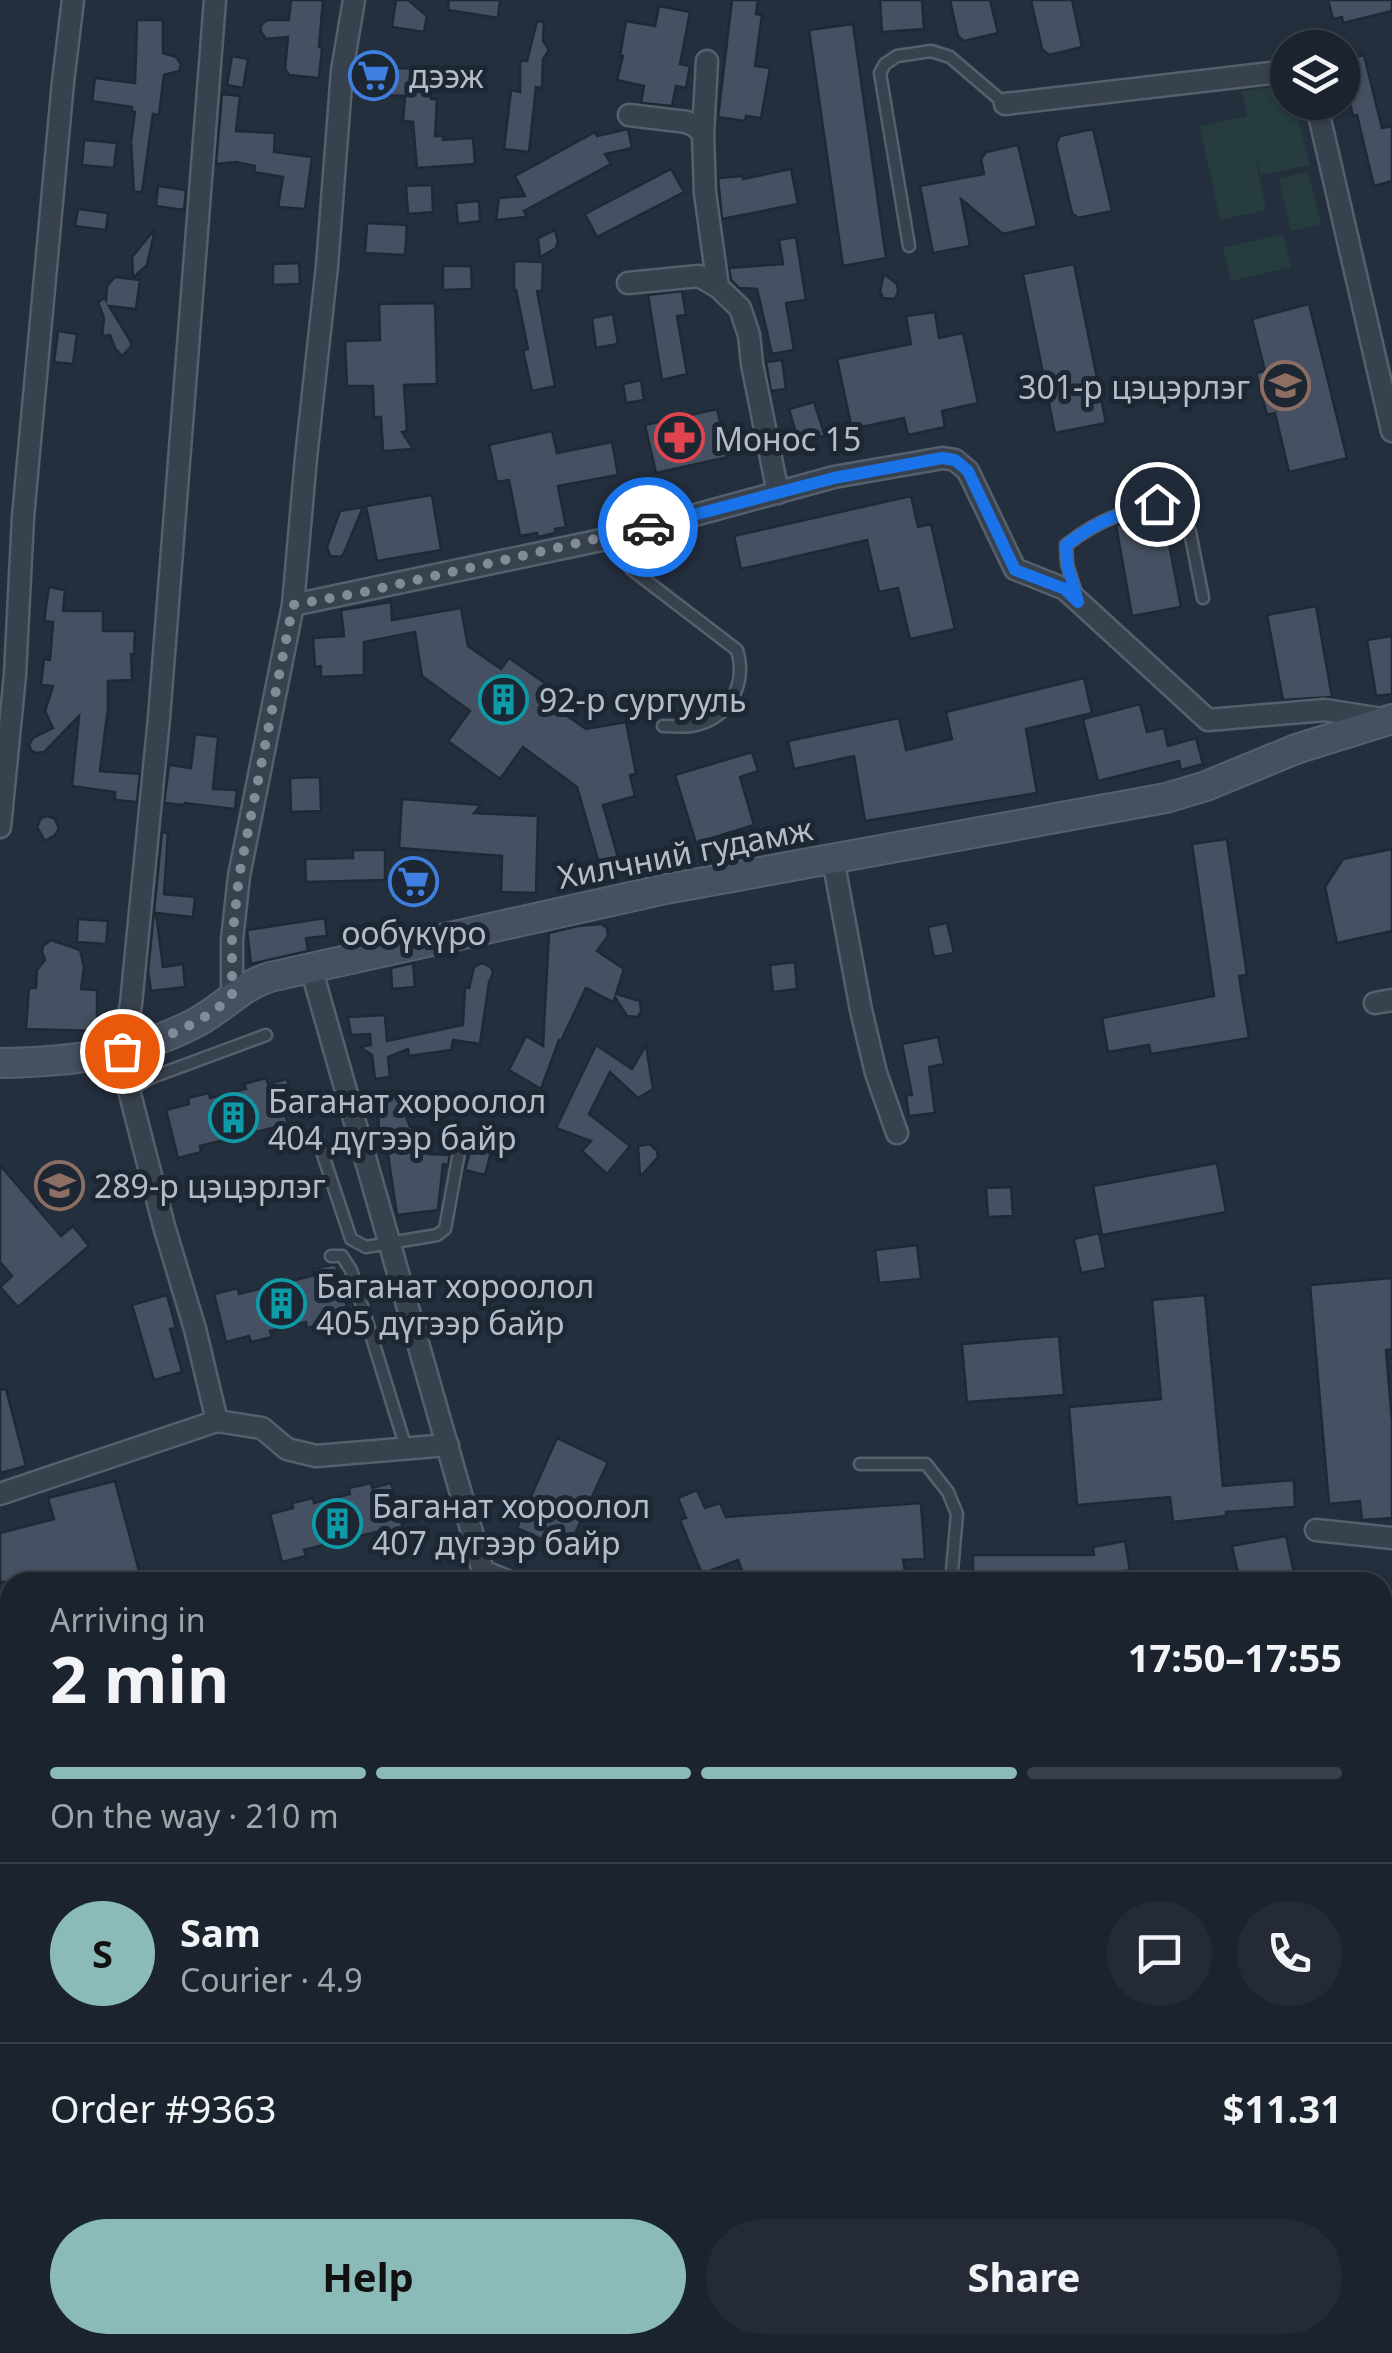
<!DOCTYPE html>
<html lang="en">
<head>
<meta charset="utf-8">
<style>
  :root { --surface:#1b232e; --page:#242b36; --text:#f1f3f6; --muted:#a0a4aa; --line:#39404a; --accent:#8bbbb9 }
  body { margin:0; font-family:"Noto Sans",sans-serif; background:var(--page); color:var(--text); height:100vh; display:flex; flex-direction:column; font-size:38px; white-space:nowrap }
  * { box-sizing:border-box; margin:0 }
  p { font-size:32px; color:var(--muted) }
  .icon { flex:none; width:55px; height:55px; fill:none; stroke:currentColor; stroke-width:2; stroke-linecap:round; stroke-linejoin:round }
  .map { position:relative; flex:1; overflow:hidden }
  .side { position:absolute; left:0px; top:1572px; width:1392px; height:782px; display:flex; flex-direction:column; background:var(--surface); border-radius:30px 30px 0 0; box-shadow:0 2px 8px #0004,0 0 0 2px var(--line) }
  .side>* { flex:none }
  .buttons { position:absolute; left:1270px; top:30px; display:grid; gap:20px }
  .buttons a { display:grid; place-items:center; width:90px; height:90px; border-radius:50%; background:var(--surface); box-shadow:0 2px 8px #0004,0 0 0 2px var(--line); font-size:50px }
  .pin { position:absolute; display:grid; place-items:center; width:85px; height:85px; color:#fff; margin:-42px; border:5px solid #fff; border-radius:50%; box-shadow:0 2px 10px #0007 }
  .courier { position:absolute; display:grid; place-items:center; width:100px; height:100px; margin:-50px; border:8px solid #1a73e8; border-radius:50%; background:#fff; color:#222; box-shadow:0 2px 12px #0007 }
  .head em { font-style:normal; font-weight:700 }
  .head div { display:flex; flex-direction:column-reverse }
  .head { display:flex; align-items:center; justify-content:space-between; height:170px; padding:0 50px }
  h1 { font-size:65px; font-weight:700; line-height:75px }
  .bar { display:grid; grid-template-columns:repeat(4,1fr); gap:15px 10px; align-content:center; height:120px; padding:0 50px }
  .bar i { height:12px; border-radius:8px; background:var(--line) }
  .bar .current { background:var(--accent) }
  .bar p { grid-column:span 4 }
  .line { display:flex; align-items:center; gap:25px; padding:0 50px; border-top:2px solid var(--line) }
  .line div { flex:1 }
  .round { display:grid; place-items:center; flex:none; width:105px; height:105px; border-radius:52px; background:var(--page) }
  .action { display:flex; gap:20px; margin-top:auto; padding:20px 50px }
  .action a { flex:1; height:115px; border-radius:60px; background:var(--accent); color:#111; font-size:40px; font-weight:700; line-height:115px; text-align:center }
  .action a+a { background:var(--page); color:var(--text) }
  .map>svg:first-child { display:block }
</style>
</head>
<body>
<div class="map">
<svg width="1392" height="2353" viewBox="0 0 1392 2353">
  <rect width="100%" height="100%" fill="#242f3e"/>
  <!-- park -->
  <g fill="#263c3f">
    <polygon points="1279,86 1287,91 1288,102 1294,103 1310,165 1261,175 1254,149 1266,210 1220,220 1200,126 1247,116 1242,91"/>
    <polygon points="1308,172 1321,224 1291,231 1279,179"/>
    <polygon points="1283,234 1291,267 1231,281 1223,248"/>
  </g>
  <!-- building -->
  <g fill="#455162" stroke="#1f2835" stroke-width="2.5">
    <polygon points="291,0 323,0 319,47 322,48 319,78 289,75 285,69 288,37 266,39 261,32 261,25 267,20 289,20"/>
    <polygon points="396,0 408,0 427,16 424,32 392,27"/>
    <polygon points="449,0 500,0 498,18 448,10"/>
    <polygon points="732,0 758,0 756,14 762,15 755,66 770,68 761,118 746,116 745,121 718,117"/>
    <polygon points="880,0 922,0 924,29 882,32"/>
    <polygon points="950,0 990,0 998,33 964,41 958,36"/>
    <polygon points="1031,0 1072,0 1082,47 1049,55 1042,49"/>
    <polygon points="1328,0 1392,0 1392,11 1343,23 1342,17 1333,19"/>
    <polygon points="659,6 690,12 680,64 690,66 686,88 676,86 672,106 641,103 644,86 617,80 623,56 620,56 626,21 655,26"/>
    <polygon points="137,20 163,20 163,53 176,57 181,64 179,71 164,75 159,115 153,114 142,192 134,192 131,141 135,112 132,111 132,107 92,101 95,78 135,83"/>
    <polygon points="537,21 544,22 543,41 549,50 543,59 542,88 536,87 529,152 504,149 511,90 520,92 520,61 527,61"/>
    <polygon points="853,24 886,258 843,266 809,30"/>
    <polygon points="1364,55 1382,128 1392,126 1392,181 1374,186 1357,115 1353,116 1342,69 1342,60"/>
    <polygon points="232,56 248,59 243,88 227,85"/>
    <polygon points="384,68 432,69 431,99 437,99 435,136 443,136 443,140 473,138 475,164 417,168 413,122 403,121 405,96 383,95"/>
    <polygon points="222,94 240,96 236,131 275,133 274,152 312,157 305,209 278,207 283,177 254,172 255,166 236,162 216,164"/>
    <polygon points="628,129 632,148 605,154 611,164 524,211 527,217 496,220 499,198 525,196 515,176 595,132 597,136"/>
    <polygon points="1093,129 1112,211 1078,218 1072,213 1056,144 1060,136"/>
    <polygon points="84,140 117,143 114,168 82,165"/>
    <polygon points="1018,145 1037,226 1003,234 961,199 970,246 933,253 920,186 984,174 981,159 986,152"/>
    <polygon points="671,169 684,192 597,237 585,214"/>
    <polygon points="791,169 798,204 722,219 718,178 743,176 743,179"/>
    <polygon points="432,185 433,212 408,214 406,186"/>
    <polygon points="158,186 186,190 184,210 156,206"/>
    <polygon points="479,201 480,221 458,224 456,203"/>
    <polygon points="78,209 108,213 106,230 75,226"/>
    <polygon points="367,223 407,225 405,255 365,253"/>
    <polygon points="155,229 147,265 133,278 132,257"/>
    <polygon points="555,230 558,242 556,248 540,257 538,238"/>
    <polygon points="796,237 806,300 786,303 794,350 772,354 757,289 739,288 731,280 729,268 783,264 779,240"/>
    <polygon points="514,261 543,262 542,291 537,291 555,386 532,391 523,350 528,349 516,290 514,290"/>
    <polygon points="299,263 300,284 273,285 273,264"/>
    <polygon points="1074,264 1106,423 1055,433 1023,274"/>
    <polygon points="443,266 471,266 472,289 443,290"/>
    <polygon points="884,274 897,284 898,292 895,299 883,298 880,291"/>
    <polygon points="115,277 140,280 136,309 109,306 131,342 131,347 122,356 115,348 110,335 102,336 104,318 98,302 105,298 106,300 107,286"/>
    <polygon points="682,291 686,315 677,316 687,374 662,380 648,295"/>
    <polygon points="435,303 437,384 404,385 407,431 402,432 413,449 383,451 381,417 374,417 373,386 347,386 345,341 380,340 379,304"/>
    <polygon points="1309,304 1347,458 1289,472 1275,413 1267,415 1256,373 1265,371 1252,319"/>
    <polygon points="935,312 939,338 963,333 978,403 942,411 945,427 908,435 904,418 852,429 837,359 911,344 906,316"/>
    <polygon points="613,314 618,344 596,348 592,318"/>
    <polygon points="58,331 77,334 73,364 54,362"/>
    <polygon points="782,360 786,389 771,391 766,362"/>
    <polygon points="641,380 644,400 626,403 623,384"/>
    <polygon points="814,402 825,436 798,440 789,409"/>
    <polygon points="717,409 728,457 656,473 645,425"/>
    <polygon points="552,431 557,453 612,442 618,475 558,486 566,527 555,529 555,533 538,537 537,533 520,536 509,480 497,482 489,445"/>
    <polygon points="432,495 441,550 377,561 366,506"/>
    <polygon points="911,496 918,527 931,524 955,629 910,639 898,588 879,592 867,540 741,569 734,536"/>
    <polygon points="363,507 344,553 341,557 330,556 327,547 340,511"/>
    <polygon points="1164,517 1181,607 1132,616 1116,525"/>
    <polygon points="49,587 65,590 63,611 103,611 103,631 135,631 134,654 131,654 132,680 108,681 108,708 100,771 140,774 137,802 115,800 115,792 72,786 79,716 44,752 36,753 31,750 29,745 33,738 53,728 45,711 53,686 41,685 44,659 50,660 53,622 44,621"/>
    <polygon points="391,602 392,620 461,608 468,646 501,669 509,658 559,693 551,705 586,729 626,722 636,774 630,775 635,796 603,805 622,871 603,877 577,787 523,747 500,779 448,741 470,711 422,676 415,632 364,642 364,675 321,677 321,666 315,667 313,638 344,636 341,610"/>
    <polygon points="1316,606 1332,697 1283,700 1267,615"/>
    <polygon points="1392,636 1392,694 1376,696 1367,640"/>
    <polygon points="1084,678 1092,713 1026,729 1037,793 865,821 854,756 794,769 788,741 899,718 906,750 952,739 946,712"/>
    <polygon points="1140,704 1147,732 1164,728 1168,746 1196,738 1203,764 1181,770 1179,761 1098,781 1083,719"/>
    <polygon points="195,734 218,737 213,789 237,790 235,809 185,803 184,805 164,803 169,765 191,768"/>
    <polygon points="752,752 758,771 740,777 754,825 696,843 675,775"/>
    <polygon points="320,777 321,811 291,812 290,778"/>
    <polygon points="402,799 481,805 474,813 538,816 536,893 501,892 502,856 399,848"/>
    <polygon points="48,816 55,819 59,829 55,835 45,841 37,827 41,818"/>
    <polygon points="162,832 168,833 164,894 195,897 193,917 156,913 163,967 183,964 185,987 151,991 148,971"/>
    <polygon points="1227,839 1247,975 1239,976 1249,1038 1151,1054 1149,1045 1108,1052 1102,1018 1214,996 1192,844"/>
    <polygon points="1392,849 1392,931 1337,943 1325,887 1343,859"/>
    <polygon points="353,850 385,850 385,880 306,882 305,859 353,858"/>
    <polygon points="325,918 327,936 306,938 308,951 251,964 247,930"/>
    <polygon points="78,919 108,921 106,944 77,942"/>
    <polygon points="947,923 954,953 934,957 928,927"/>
    <polygon points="602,924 607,928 608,936 597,951 624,969 616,994 640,1001 641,1012 637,1017 627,1016 615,997 613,1002 586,988 561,1041 559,1040 541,1089 509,1070 526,1036 543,1046 549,933 578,926"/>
    <polygon points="51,940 80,950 84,967 81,989 97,990 97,1031 26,1029 29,988 36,988 37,970 45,960 42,952 43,946"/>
    <polygon points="795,962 797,989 773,992 770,965"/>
    <polygon points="413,963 415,987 392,989 391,968"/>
    <polygon points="482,963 491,967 493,973 489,982 480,1044 453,1040 451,1050 409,1056 408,1049 388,1057 390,1077 375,1079 372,1055 360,1047 371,1045 370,1034 351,1035 348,1017 385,1015 387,1041 463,1025 465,987 469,988 474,967"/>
    <polygon points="938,1037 944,1064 929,1067 935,1113 909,1116 906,1095 912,1095 902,1044"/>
    <polygon points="596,1045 632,1069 646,1045 653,1089 638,1098 610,1072 589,1114 630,1146 607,1174 582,1151 591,1141 556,1128"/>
    <polygon points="266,1078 268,1084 287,1079 292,1099 282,1104 288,1124 200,1146 201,1152 178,1158 166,1110 189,1104 188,1098 209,1093 210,1098 246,1089 244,1084"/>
    <polygon points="396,1090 410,1127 423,1127 430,1134 429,1154 450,1155 448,1165 443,1164 438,1210 397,1215 384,1128 379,1129 377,1094"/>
    <polygon points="650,1144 657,1151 658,1157 640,1177 638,1146"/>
    <polygon points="471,1148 492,1148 485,1175 465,1170"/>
    <polygon points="1217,1163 1226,1212 1102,1235 1093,1186"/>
    <polygon points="0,1165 61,1236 73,1226 89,1246 18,1307 0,1287 12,1276 0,1262"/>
    <polygon points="1011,1187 1013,1216 988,1217 986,1188"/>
    <polygon points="1099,1233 1106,1268 1081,1273 1074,1239"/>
    <polygon points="917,1245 921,1279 879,1283 875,1250"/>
    <polygon points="331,1265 336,1265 348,1312 328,1317 330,1322 307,1328 306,1322 270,1331 272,1337 251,1342 249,1336 226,1342 214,1294 238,1288 239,1294 315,1275 313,1269"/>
    <polygon points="1392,1278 1392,1349 1386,1350 1392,1422 1392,1518 1362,1520 1360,1501 1329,1504 1310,1285"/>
    <polygon points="167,1295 176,1328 170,1329 182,1372 154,1380 132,1305"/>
    <polygon points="1205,1295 1223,1486 1294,1480 1295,1507 1226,1512 1226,1516 1173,1522 1170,1497 1077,1505 1069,1407 1161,1399 1152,1300"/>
    <polygon points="1059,1336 1064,1395 967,1402 962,1344"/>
    <polygon points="6,1389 26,1466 0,1473 0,1390"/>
    <polygon points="557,1438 608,1462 567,1551 517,1528"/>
    <polygon points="115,1481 142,1582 0,1582 0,1533 54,1519 48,1498"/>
    <polygon points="371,1483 372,1488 391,1483 404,1532 381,1537 380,1531 304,1550 306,1556 282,1562 270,1514 293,1508 292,1503 313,1498 314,1503 350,1494 349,1488"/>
    <polygon points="697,1490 705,1508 720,1503 726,1517 921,1503 925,1559 903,1560 907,1582 746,1582 738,1560 702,1574 680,1520 686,1518 678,1498"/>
    <polygon points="1286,1536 1296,1582 1240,1582 1232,1546"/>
    <polygon points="1125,1541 1130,1570 1073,1581 1073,1582 973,1582 973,1555 1094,1555 1093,1547"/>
  </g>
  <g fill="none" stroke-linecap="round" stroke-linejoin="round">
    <defs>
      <g id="lane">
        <polyline points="909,246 880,73 885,64 897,56 931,51 950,57 1005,104"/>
        <path d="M611 538 631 569 737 650C747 683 730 717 696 725 686 728 673 726 663 726"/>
        <path d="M1077 596 1067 564 1066 545C1102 517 1132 508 1177 501L1190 532 1203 598"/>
        <polyline points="130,1090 150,1078 266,1035"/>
        <polyline points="315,1131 351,1239 366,1247 437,1235 445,1229 459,1152"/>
        <polyline points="331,1256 342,1256 351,1270 406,1448"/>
        <polyline points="860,1464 926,1464 948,1492 957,1514 951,1582"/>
        <polyline points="1382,1641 1392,1651"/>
        <polyline points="0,2154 6,2153"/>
        <polyline points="0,2306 10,2303"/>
        <polyline points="1136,2345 1137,2353"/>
        <polyline points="539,2353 568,2345"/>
        <polyline points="1318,2353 1319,2345"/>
      </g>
      <g id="street">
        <polyline points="1316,102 1392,431"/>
        <polyline points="1005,104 1288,71"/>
        <polyline points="629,115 687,122 697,127 703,135 705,193 718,287"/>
        <polyline points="703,135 707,61"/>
        <polyline points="628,283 699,276 718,287 740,308 749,335 752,364 778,493"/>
        <polyline points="293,605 611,538 834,477 943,458 955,460 968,471 1015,569 1065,589 1208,720 1325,710 1382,719"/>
        <polyline points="0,827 15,675 23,517 63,82 73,0"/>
        <polyline points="833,859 861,1010 876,1073 897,1133"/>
        <polyline points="311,968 483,1571 510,1582"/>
        <polyline points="232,996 232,940 239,876 293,605 306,458 327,266 342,71 354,0"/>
        <polyline points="1375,1003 1392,1000"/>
        <polyline points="217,1421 262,1428 287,1449 316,1456 448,1445"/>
        <polyline points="0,1494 217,1421 195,1329 164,1226 129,1090 122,1051 131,1004 159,718 215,0"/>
        <polyline points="1316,1530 1392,1538"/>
        <polyline points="1382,1816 1392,1817"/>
        <polyline points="0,1912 10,1912"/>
      </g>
      <path id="secondary" d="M0 1063C68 1062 136 1055 197 1022 223 1008 241 986 270 977L666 889 1166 798 1206 786 1296 749 1392 719"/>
    </defs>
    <!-- lane casing -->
    <use href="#lane" stroke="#565f6c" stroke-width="15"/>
    <!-- street casing -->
    <use href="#street" stroke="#565f6c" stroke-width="25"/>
    <!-- secondary casing -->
    <use href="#secondary" stroke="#565f6c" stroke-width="32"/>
    <!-- lane -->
    <use href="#lane" stroke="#38414e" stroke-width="10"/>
    <!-- street -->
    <use href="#street" stroke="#38414e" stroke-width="20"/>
    <!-- secondary -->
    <use href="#secondary" stroke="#465061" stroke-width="28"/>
  </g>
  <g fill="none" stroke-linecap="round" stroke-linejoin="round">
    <!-- done -->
    <path stroke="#828b98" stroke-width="10" stroke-dasharray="0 18" d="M122 1051C162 1039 201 1025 232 996V940L239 876 293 605 364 592 648 527"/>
    <!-- route -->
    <path stroke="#1a73e8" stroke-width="12" d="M648 527 834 478 942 458 955 460 968 471 1015 570 1065 589 1078 602 1067 564 1066 545C1100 519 1116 515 1157 504"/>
  </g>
  <!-- icons -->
  <defs>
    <symbol id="supermarket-ring" viewBox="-11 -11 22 22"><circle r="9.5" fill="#1d2633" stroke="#3f7fe0" stroke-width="1.5"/><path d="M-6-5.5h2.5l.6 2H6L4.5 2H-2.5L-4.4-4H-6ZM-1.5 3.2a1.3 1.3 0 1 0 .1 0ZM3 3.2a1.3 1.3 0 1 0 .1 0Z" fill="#3f7fe0"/></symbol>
    <symbol id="school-ring" viewBox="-11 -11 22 22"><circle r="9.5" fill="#1d2633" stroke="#8d6e63" stroke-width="1.5"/><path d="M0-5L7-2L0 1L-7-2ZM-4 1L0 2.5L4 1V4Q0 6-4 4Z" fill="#8d6e63"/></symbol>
    <symbol id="pharmacy-ring" viewBox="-11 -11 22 22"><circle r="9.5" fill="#1d2633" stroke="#e0444e" stroke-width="1.5"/><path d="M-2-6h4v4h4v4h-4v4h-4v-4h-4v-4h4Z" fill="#e0444e"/></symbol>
    <symbol id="building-ring" viewBox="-11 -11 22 22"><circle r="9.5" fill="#1d2633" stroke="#0f9aa8" stroke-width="1.5"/><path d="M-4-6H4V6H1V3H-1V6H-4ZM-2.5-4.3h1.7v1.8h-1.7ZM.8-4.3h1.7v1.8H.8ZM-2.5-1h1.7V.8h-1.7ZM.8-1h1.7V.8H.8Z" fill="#0f9aa8"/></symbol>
  </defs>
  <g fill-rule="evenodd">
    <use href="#supermarket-ring" x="346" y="48" width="55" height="55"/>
    <use href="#school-ring" x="1258" y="358" width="55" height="55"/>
    <use href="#pharmacy-ring" x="652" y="410" width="55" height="55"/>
    <use href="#building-ring" x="476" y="672" width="55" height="55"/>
    <use href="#supermarket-ring" x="386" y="854" width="55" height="55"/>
    <use href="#building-ring" x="206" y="1090" width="55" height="55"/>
    <use href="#school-ring" x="32" y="1158" width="55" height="55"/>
    <use href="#building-ring" x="254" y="1276" width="55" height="55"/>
    <use href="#building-ring" x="310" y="1496" width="55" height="55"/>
  </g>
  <g text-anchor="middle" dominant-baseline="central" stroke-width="10" stroke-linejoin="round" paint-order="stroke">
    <!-- poi labels -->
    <g font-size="32" fill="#b4bcc9" stroke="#1d2633" text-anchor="start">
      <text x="409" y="75">дээж</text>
      <text x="1250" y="386" text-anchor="end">301-р цэцэрлэг</text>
      <text x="714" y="438">Монос 15</text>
      <text x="539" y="699">92-р сургууль</text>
      <text x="414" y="932" text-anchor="middle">ообүкүро</text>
      <text x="268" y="1100">Баганат хороолол<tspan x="268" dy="37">404 дүгээр байр</tspan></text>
      <text x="94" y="1185">289-р цэцэрлэг</text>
      <text x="316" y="1285">Баганат хороолол<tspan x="316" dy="37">405 дүгээр байр</tspan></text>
      <text x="372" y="1505">Баганат хороолол<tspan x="372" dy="37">407 дүгээр байр</tspan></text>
    </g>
    <!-- street labels -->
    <g font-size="32" fill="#b4bcc9" stroke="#1d2633">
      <text transform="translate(685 852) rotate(-11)">Хилчний гудамж</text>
    </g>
  </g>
</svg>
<div class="buttons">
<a><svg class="icon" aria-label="layers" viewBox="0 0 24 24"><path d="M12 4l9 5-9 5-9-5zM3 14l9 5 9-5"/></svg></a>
</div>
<div class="pin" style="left:122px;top:1051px;background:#ea580c"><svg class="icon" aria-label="bag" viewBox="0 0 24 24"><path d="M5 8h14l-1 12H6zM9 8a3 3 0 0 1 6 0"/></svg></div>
<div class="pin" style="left:1157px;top:504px;background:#1f2937"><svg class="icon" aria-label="home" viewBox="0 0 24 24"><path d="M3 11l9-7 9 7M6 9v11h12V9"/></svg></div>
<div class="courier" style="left:648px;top:527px"><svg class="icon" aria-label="car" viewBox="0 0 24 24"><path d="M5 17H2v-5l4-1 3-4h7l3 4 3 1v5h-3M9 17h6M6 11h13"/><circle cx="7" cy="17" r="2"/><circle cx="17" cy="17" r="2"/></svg></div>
<section class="side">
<div class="head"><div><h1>2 min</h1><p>Arriving in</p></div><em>17:50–17:55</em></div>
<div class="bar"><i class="current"></i><i class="current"></i><i class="current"></i><i></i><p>On the way · 210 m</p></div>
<div class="line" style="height:180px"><b class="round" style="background:var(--accent);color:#111">S</b><div><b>Sam</b><p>Courier · 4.9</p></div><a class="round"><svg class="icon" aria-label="chat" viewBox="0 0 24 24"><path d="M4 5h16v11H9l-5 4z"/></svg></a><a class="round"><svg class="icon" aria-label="phone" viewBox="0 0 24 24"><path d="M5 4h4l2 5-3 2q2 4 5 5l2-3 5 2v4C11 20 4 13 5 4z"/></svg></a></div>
<div class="line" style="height:130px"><div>Order #9363</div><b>$11.31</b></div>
<div class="action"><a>Help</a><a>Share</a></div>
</section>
</div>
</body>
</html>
